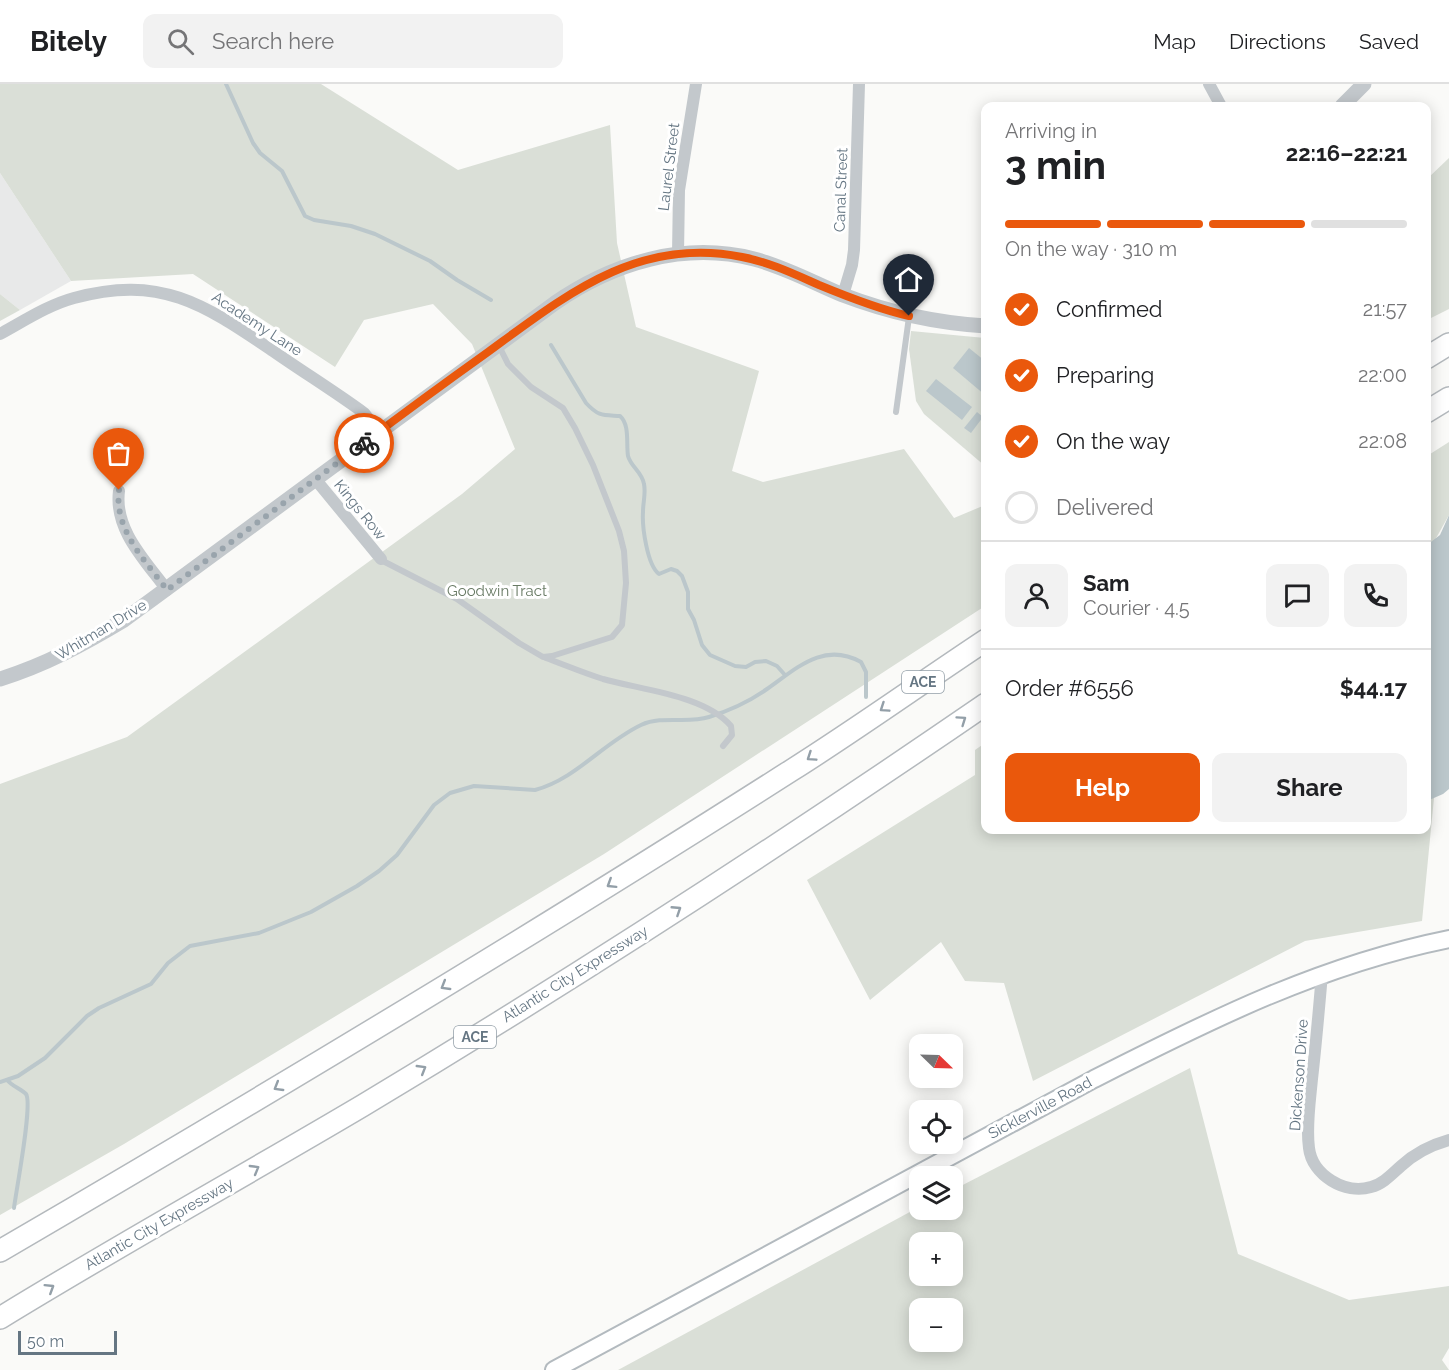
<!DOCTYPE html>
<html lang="en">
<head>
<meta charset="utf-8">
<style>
  :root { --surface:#fff; --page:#f2f2f2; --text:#202124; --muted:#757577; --line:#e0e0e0; --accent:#ea580c }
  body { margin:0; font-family:Raleway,sans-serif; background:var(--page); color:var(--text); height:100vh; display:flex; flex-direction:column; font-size:22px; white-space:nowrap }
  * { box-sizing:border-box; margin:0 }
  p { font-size:20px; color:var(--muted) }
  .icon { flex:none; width:33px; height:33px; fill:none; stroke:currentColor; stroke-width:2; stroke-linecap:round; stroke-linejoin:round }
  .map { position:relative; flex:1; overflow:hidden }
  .details { position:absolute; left:981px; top:18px; width:450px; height:732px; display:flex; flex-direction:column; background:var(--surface); border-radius:12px; box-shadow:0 3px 15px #0003 }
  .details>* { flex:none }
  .needle { width:39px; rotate:113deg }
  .fabs { position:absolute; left:909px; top:950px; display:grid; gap:12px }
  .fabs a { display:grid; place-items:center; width:54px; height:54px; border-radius:12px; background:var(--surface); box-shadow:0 3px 15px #0003; font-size:30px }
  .scale { position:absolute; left:18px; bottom:15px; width:99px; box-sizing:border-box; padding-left:6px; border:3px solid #657683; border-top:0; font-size:16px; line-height:21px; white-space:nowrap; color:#657683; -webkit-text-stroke:4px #fff; paint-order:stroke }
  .pin { position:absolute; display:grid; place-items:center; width:51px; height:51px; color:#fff; margin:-62px -26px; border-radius:50% 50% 50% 0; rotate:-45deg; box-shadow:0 0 6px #0007 }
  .pin .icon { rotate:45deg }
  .courier { position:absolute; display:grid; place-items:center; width:60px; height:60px; margin:-30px; border:4px solid #ea580c; border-radius:50%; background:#fff; color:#222; box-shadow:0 2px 8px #0007 }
  .head em { font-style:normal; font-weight:700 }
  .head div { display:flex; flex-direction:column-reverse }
  .head { display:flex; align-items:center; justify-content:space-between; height:102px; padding:0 24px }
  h1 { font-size:39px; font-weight:700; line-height:45px }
  .bar { display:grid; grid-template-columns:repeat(4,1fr); gap:9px 6px; align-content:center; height:72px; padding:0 24px }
  .bar i { height:8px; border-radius:4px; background:var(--line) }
  .bar .current { background:var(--accent) }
  .bar p { grid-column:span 4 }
  .line { display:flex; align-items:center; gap:15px; padding:0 24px; border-top:2px solid var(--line) }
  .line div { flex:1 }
  .round { display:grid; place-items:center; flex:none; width:63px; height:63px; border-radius:12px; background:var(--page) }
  ol { padding:0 24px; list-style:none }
  li { display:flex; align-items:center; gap:18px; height:66px }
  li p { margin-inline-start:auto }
  li .icon { padding:6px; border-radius:50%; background:var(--accent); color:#fff; stroke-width:4 }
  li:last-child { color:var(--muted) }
  li i { width:33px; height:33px; border:3px solid var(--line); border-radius:50% }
  .action { display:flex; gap:12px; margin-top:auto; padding:12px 24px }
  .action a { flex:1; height:69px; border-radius:12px; background:var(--accent); color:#fff; font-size:24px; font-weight:700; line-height:69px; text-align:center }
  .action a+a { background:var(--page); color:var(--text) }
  header { display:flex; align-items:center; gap:36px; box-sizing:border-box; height:84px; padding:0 30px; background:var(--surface); border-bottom:2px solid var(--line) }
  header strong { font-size:28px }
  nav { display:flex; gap:33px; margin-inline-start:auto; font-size:21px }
  .search { width:420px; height:54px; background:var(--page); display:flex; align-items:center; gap:15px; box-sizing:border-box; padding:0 21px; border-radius:12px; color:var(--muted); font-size:22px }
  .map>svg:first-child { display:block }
</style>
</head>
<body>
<header>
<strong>Bitely</strong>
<div class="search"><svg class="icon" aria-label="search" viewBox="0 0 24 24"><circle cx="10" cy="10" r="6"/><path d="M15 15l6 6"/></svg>Search here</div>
<nav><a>Map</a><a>Directions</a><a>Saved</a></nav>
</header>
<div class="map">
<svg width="1449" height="1286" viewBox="0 0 1449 1286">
  <rect width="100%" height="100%" fill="#fafaf8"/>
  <!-- built -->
  <polygon fill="#e8e9e9" points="0,89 71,197 20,226 0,210"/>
  <!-- green -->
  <g fill="#dadfd7" fill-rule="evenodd">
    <polygon points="0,0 321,0 458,86 610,41 617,159 636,243 759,287 732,387 763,398 904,365 954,434 985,421 985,522 604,770 124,1060 0,1131 0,700 127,653 462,410 515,365 472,260 433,220 364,236 335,283 193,190 71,197 0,89"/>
    <polygon points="1449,74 1449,225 1427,236 1427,95"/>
    <polygon points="0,210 20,226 0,237"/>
    <polygon points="911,247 985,254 985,382 924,330 916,317 909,265"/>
    <polygon points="1449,358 1449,431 1435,456 1427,464 1427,372"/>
    <polygon points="985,659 986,746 1426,746 1427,711 1434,714 1422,837 1305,857 1033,997 1004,899 965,897 941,858 870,916 807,796 975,691 975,666"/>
    <path d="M1190 984 1238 1170 1349 1216 1449 1202V1264L1442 1276 1449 1286H618L919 1123 920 1125H952L953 1106ZM920 1158H952V1191H920ZM920 1224H952V1257H920Z"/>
  </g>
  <!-- water -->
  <g fill="#bbc7cb">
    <polygon points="969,264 985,277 985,311 953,284"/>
    <polygon points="936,295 972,323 962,336 926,307"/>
    <polygon points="977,328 983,333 971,349 964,344"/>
    <polygon points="1449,431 1449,705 1443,710 1427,717 1427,461 1440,451"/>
  </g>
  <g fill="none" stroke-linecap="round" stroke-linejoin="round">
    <!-- stream -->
    <g stroke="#bbc7cb" stroke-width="4">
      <polyline points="226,0 253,59 260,69 282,87 305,132 314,136 351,142 375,150 430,177 457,196 491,216"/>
      <path d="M551 261 586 319C599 333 603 331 620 332 630 341 626 359 628 372 631 383 642 388 644 400 646 410 643 417 643 428 642 442 647 481 659 490L671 485 677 487 682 492 688 508V525L694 536 702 561 710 571 735 582 746 583 755 578 766 577 777 582 785 591"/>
      <path d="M7 996C12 1002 21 1005 26 1010 33 1020 16 1107 14 1124"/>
      <path d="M0 998 18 992 45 974 87 932 99 924 151 900 168 879 190 862 259 849 311 828 357 802 379 787 397 771 434 721 450 709 474 702 535 706C576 695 603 659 641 641 663 631 687 640 709 633 728 627 750 617 767 605 796 585 823 557 861 578L866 588V613"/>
    </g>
    <defs>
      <path id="secondary" d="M554 1286 1094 995C1210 936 1320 881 1449 855"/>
      <g id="motorway">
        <polyline points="1426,274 1449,260"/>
        <polyline points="1426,328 1449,314"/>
        <path d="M0 1167C267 1011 532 852 792 686 857 645 921 599 986 556"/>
        <path d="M0 1234C119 1161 242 1093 362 1022 574 895 782 760 986 620"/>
      </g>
    </defs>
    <!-- secondary casing -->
    <use href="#secondary" stroke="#b3babf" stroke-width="20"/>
    <!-- motorway casing -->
    <use href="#motorway" stroke="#b4b9bd" stroke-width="24"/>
    <!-- service -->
    <g stroke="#c3c8cc" stroke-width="6">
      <polyline points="896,328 909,233"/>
      <polyline points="381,476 457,515 519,559 543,573 552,572 612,553 622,541 626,499 624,467 619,447 593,381 575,344 563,324 531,303 508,280 499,262"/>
      <path d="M546 574C565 581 584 589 603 595 641 606 704 611 731 642L732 651 723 662"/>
    </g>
    <!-- minor -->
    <g stroke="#c3c8cc" stroke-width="12">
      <polyline points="1209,0 1221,22"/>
      <polyline points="678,170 679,106 696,0"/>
      <polyline points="843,211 852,181 854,166 859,0"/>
      <path d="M0 250C24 237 48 221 74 214 161 190 205 221 273 267 303 288 334 307 364 329L379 348"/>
      <polyline points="316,396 381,475"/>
      <path d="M119 407C114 446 145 476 167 506"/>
      <path d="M1322 890C1319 925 1316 960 1312 995 1310 1017 1306 1042 1309 1064 1312 1091 1345 1111 1371 1103 1383 1100 1392 1090 1401 1082 1415 1069 1431 1061 1449 1056"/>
    </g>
    <!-- tertiary -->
    <g stroke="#c3c8cc" stroke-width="15">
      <polyline points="1342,22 1364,0"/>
      <path d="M0 595C45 581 84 560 124 536L555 219C613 179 684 157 754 175 785 183 814 199 843 211 890 229 935 239 986 242"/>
    </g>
    <!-- secondary -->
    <use href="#secondary" stroke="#fff" stroke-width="16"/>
    <!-- motorway -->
    <use href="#motorway" stroke="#fff" stroke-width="21"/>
  </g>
  <!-- one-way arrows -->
  <defs><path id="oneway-chevron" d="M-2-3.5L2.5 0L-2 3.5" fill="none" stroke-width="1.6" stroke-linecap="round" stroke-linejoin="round" transform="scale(1.5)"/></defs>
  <g stroke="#939fa8">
    <use href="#oneway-chevron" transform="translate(884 624) rotate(146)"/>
    <use href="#oneway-chevron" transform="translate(962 636) rotate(-35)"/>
    <use href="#oneway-chevron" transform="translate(811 673) rotate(146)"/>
    <use href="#oneway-chevron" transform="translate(611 800) rotate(148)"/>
    <use href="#oneway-chevron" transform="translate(677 826) rotate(-33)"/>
    <use href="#oneway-chevron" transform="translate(445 902) rotate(149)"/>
    <use href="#oneway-chevron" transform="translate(422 985) rotate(-31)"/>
    <use href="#oneway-chevron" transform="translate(278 1003) rotate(149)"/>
    <use href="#oneway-chevron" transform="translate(255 1085) rotate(-30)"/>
    <use href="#oneway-chevron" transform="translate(50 1204) rotate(-32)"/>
  </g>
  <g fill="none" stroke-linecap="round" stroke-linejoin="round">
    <!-- done -->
    <path stroke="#99a4ac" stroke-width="6" stroke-dasharray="0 10.8" d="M119 406C114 446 145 476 167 506L364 359"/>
    <!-- route -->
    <path stroke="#ea580c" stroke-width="8" d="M364 359C405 328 446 298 488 268 566 211 638 152 742 173 769 178 794 190 819 201 848 213 878 225 909 232"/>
  </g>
  <g text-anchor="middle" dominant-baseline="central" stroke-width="6" stroke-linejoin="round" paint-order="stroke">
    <!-- shield labels -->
    <g fill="#fff" stroke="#939fa8" stroke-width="1.5">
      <rect x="902" y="587" width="42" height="22" rx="4.5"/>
      <rect x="454" y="942" width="42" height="22" rx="4.5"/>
    </g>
    <g font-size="14" font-weight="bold" fill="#657683">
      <text x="923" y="598">ACE</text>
      <text x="475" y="953">ACE</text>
    </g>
    <!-- street labels -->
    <g font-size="15" fill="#657683" stroke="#fff">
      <text transform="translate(669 83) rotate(-83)">Laurel Street</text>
      <text transform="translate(841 106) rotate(-88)">Canal Street</text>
      <text transform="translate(257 240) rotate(33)">Academy Lane</text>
      <text transform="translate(360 426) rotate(51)">Kings Row</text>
      <text transform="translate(101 546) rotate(-31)">Whitman Drive</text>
      <text transform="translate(575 890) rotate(-32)">Atlantic City Expressway</text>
      <text transform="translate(1299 991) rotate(-86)">Dickenson Drive</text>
      <text transform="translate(1040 1024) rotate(-28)">Sicklerville Road</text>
      <text transform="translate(159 1140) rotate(-30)">Atlantic City Expressway</text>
    </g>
    <!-- park labels -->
    <g font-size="15" fill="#687a64" stroke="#fff">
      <text x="497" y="507">Goodwin Tract</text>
    </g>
  </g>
</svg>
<div class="fabs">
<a><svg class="needle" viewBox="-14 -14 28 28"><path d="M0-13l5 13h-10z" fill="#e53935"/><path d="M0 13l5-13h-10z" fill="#757577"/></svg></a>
<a><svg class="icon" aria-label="locate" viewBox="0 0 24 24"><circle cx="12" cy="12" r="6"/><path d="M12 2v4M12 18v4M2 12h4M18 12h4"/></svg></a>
<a><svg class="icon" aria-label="layers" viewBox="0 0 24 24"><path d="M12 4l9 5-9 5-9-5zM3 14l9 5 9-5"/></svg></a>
<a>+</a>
<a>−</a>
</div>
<div class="scale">50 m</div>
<div class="pin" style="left:119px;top:406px;background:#ea580c"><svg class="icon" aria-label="bag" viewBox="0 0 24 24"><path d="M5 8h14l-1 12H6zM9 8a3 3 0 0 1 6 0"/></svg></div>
<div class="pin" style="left:909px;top:232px;background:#1f2937"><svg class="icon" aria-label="home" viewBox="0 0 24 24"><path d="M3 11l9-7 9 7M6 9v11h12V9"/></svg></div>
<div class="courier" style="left:364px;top:359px"><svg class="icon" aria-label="bike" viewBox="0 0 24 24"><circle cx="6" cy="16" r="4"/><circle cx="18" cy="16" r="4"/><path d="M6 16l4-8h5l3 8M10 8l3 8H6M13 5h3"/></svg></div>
<section class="details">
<div class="head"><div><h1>3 min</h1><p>Arriving in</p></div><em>22:16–22:21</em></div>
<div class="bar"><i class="current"></i><i class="current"></i><i class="current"></i><i></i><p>On the way · 310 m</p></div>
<ol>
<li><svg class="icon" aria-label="check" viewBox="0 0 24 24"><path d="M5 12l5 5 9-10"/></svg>Confirmed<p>21:57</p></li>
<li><svg class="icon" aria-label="check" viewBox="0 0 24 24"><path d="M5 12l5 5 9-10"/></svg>Preparing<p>22:00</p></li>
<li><svg class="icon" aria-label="check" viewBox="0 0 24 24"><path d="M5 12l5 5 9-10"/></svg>On the way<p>22:08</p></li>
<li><i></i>Delivered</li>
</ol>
<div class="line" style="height:108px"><a class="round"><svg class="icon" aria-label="person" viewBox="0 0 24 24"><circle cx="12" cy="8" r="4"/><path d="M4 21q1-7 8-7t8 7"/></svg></a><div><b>Sam</b><p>Courier · 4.5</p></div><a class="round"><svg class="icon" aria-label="chat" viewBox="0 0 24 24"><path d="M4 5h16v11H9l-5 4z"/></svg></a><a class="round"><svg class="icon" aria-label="phone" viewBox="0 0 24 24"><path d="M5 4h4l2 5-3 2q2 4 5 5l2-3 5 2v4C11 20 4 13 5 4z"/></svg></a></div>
<div class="line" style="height:78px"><div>Order #6556</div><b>$44.17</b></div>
<div class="action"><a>Help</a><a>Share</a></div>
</section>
</div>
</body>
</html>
